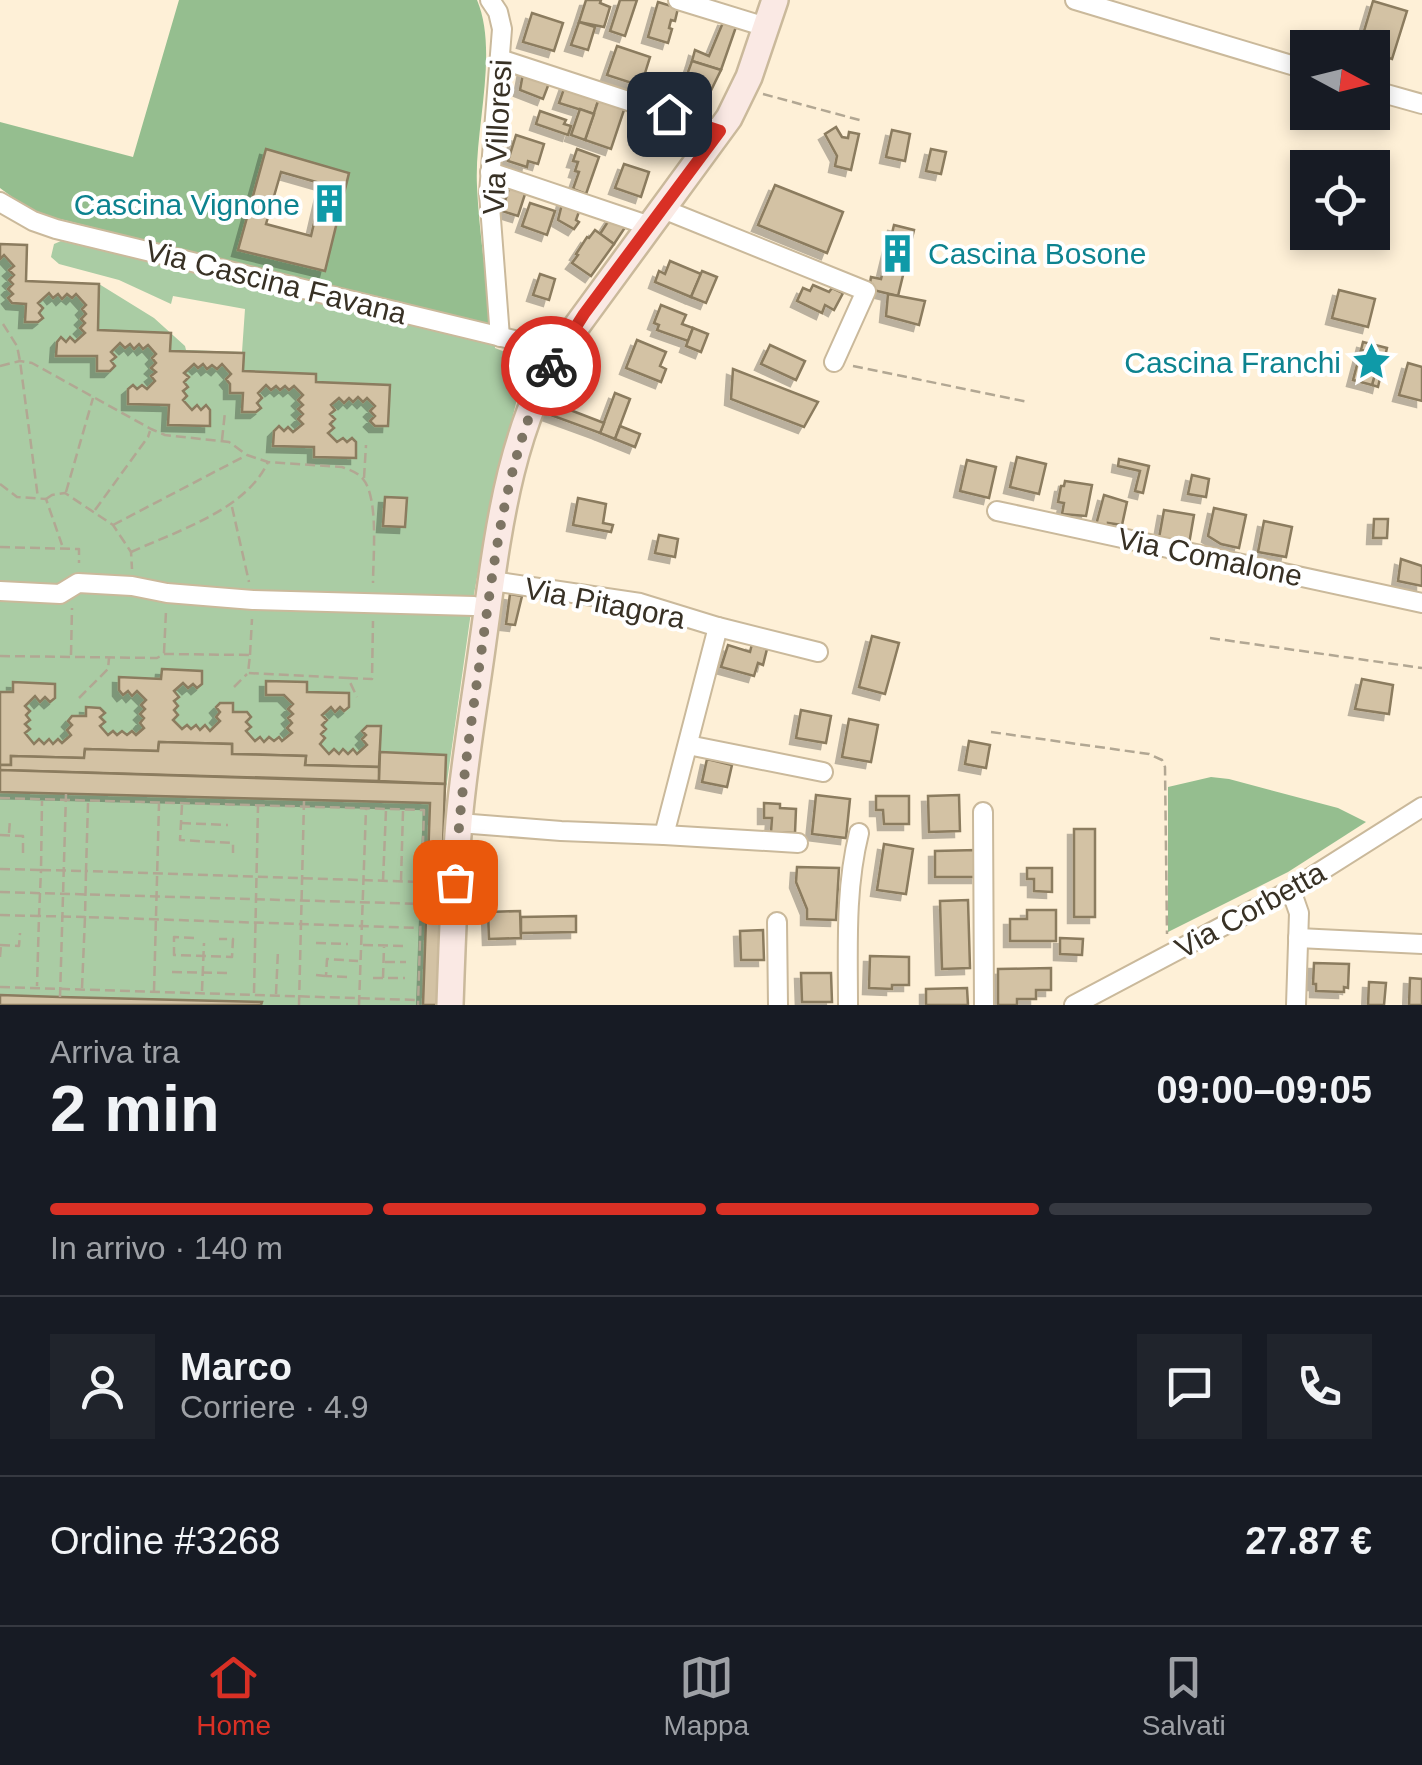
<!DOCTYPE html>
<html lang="it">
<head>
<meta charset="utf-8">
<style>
  :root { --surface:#171b24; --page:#20242c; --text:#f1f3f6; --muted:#9ea1a6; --line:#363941; --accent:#d93025 }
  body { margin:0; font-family:Helvetica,sans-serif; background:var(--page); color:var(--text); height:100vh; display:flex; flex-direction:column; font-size:38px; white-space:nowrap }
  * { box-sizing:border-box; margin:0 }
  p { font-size:32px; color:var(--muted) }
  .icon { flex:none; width:55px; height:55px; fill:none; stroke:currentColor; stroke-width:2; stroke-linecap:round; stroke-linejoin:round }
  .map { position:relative; height:1005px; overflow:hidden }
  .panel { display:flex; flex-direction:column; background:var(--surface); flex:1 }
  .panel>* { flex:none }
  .needle { width:65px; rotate:97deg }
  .fabs { position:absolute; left:1290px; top:30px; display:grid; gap:20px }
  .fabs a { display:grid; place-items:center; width:100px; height:100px; border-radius:0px; background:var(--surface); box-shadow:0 5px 15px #0003; font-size:50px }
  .pin { position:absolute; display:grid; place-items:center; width:85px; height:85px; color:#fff; margin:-42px; border-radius:20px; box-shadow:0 5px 15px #0006 }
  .courier { position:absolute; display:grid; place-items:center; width:100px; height:100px; margin:-50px; border:8px solid #d93025; border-radius:50%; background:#fff; color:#222; box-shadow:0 2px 12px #0007 }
  .head em { font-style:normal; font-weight:600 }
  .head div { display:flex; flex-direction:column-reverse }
  .head { display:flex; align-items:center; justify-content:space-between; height:170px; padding:0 50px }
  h1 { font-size:65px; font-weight:600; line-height:75px }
  .bar { display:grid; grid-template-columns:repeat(4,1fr); gap:15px 10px; align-content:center; height:120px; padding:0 50px }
  .bar i { height:12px; border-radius:8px; background:var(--line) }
  .bar .on { background:var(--accent) }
  .bar p { grid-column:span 4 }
  .line { display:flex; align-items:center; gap:25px; padding:0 50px; border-top:2px solid var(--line) }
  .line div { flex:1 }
  .round { display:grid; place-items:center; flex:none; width:105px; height:105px; border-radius:0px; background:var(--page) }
  .tabs { display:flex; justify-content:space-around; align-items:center; height:140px; border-top:2px solid var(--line); background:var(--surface); font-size:28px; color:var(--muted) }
  .tabs a { display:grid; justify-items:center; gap:5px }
  .tabs .on { color:var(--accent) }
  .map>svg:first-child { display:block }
</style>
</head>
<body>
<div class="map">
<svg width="1422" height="1005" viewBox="0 0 1422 1005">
  <defs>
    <filter id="shadow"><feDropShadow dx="-6" dy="6" stdDeviation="0" flood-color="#0004"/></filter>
  </defs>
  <rect width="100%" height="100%" fill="#fef0d7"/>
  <!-- green -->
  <polygon fill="#aacca4" points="61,241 495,344 495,348 505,352 511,358 516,373 518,395 488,517 472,605 444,803 438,1005 0,1005 0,244 27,245 26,281 99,284 154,318 185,346 186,350 242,352 245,309 173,296 171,304 119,280 59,264 51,257 54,244"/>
  <!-- forest -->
  <g fill="#95be8f" fill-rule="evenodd">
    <path d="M179 0H477C499 52 474 130 477 186 479 233 487 280 491 327L32 212 0 188V122L133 157ZM266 150 348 173 325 270 238 249Z"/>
    <polygon points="1211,777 1229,779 1338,808 1366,822 1288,872 1168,932 1168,787"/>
  </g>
  <!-- building -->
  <g fill="#d3c2a4" stroke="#8b7b5e" stroke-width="2.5" fill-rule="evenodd" filter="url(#shadow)">
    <polygon points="586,0 601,0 600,3 610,7 604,27 579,22"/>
    <polygon points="620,0 637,0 625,36 610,31"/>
    <polygon points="1373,1 1407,11 1392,59 1372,53 1372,48 1359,48"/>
    <polygon points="658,2 678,8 675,21 671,20 669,28 672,29 668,43 648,37"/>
    <polygon points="532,13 563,23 554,51 523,42"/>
    <polygon points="724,20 737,24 721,70 692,61 695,50 709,56"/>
    <polygon points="579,22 595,27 588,50 571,45"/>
    <polygon points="617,46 650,57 641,86 607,75"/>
    <polygon points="692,61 721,70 700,113 676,105"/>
    <polygon points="524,68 551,78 543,99 520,90"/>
    <polygon points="566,83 600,95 594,114 559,103"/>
    <polygon points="600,95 626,104 611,149 585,140"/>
    <polygon points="580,109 594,114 585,140 571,135"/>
    <polygon points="540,111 566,120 564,124 571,126 568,135 536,124"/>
    <polygon points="643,117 675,127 668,149 636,139"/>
    <polygon points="836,127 842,137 848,138 849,132 859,134 851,170 835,166 837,156 825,134"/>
    <polygon points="892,130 910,134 905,161 886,157"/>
    <polygon points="516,135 544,144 538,164 528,161 527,167 508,161"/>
    <path d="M266 149 349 173 325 271 238 250ZM281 172 323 184 311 236 266 224Z"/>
    <polygon points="577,149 599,157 586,194 573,189 579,172 575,171 578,162 573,161"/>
    <polygon points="931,149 946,152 941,174 926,171"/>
    <polygon points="624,164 649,172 641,197 615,188"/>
    <polygon points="510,185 526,191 518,216 502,211"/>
    <polygon points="775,185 843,212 827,253 758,225"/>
    <polygon points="563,200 581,206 576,220 579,222 574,229 558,220"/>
    <polygon points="530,203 555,211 547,235 522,226"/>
    <polygon points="611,217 628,223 614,244 600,234"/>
    <polygon points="894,225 914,230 898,296 869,289 871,277 881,279"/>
    <polygon points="595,230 614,244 591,276 572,263 578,255 576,254 587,237 589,238"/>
    <polygon points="0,244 27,245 26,281 99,284 98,330 171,333 170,351 244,353 243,371 316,374 316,382 390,385 388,426 375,426 370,421 375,416 370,411 375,406 367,398 363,402 358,397 353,402 349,398 344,403 339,398 331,405 335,410 330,414 335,419 330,424 334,428 328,433 337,442 343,438 347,442 352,438 356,442 356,458 314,457 314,447 273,446 274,431 279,426 284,431 288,427 293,432 303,424 298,419 303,414 298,409 303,405 298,400 303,395 294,386 289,390 285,386 280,390 276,386 271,390 266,385 258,393 262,398 257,403 261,408 256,412 242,412 243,393 230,393 230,384 226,379 231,374 222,364 217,369 212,365 207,369 203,364 198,368 194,364 184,373 189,377 184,382 188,387 183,391 187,396 183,400 192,410 197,405 201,410 206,405 210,410 210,426 168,425 169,405 128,404 128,389 133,385 137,389 142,385 147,389 155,381 151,376 156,372 151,368 156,363 152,358 156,354 148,345 143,349 139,344 134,349 130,344 125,348 120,343 111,352 116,357 111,361 115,366 110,371 97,371 97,356 56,356 57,342 61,337 66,342 70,337 75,342 85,333 80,328 85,323 81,319 86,314 82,309 86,305 76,294 72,298 67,294 62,299 58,294 53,298 49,293 38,303 43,308 39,313 43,318 38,322 25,322 26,304 12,303 8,298 13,294 8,289 13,284 9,280 14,275 9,270 14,266 4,255 0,259"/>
    <polygon points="670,261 701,274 691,297 655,282 659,271 665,274"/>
    <polygon points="702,271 717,277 706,303 691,297"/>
    <polygon points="540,274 555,279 549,300 533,295"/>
    <polygon points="813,285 829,292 832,288 843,293 834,310 825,305 822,313 797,301 803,288 810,291"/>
    <polygon points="1339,290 1375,299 1368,327 1332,318"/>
    <polygon points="888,294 925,301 919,325 886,316"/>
    <polygon points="661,305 686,315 682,324 693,328 688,341 657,330 659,325 654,323"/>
    <polygon points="693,328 708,334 701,352 686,346"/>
    <polygon points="637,340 666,352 660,366 666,369 661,382 626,368"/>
    <polygon points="1363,342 1387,348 1378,387 1372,385 1380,355 1361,350"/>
    <polygon points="770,345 805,361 796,380 761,364"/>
    <polygon points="1361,350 1380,355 1372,385 1353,380"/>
    <polygon points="1408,363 1422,367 1422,401 1399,395"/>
    <polygon points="733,369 818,402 804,427 731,399"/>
    <polygon points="615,393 630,399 615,439 600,433"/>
    <polygon points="552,403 604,423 600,433 548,414"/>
    <polygon points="620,426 640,434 635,447 615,439"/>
    <polygon points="1017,457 1046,464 1039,494 1010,487"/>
    <polygon points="1119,459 1149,466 1143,493 1135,491 1140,471 1118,466"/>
    <polygon points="967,460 996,467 989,498 960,491"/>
    <polygon points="1192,475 1209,479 1206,497 1188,494"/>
    <polygon points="1065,481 1092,485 1086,516 1062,514 1064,503 1058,502 1061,486 1064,486"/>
    <polygon points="1104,495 1127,502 1122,525 1108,523 1108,527 1096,525"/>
    <polygon points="385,497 407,498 405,527 383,526"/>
    <polygon points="578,498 606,504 603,523 613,525 611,532 573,525"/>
    <polygon points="1214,508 1246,515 1239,548 1221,544 1208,536"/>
    <polygon points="1164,510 1194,515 1189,544 1159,538"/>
    <polygon points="1374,519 1388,519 1387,538 1373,538"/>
    <polygon points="1264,521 1292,527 1286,557 1258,552"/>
    <polygon points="659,535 678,539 675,557 655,553"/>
    <polygon points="1401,559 1422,566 1422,586 1398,581"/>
    <polygon points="510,594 522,596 515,625 506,624"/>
    <polygon points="872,636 899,643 885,694 859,687"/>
    <polygon points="752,644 767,649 763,665 758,663 754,676 721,667 728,645 750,652"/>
    <polygon points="162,669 202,671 202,684 197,688 193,684 188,688 183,683 174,691 179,697 174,701 178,706 174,710 178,715 173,720 182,729 187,725 191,729 196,725 200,730 205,725 210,731 220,721 216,717 220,712 216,707 220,703 233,703 233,712 247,712 251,717 246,722 251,727 246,731 255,741 260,737 264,742 269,737 274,741 279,737 282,741 292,733 287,728 292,723 288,718 293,714 288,709 293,704 284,695 266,695 266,681 307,682 307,692 349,693 349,707 344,711 340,707 335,712 331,707 322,715 327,720 322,725 326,729 321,734 325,738 320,744 329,754 334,749 339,754 343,749 348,754 353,749 357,754 367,745 362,739 366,735 362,731 367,726 381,726 379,767 305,765 306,756 232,754 232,744 159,742 158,751 85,749 84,758 11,756 11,765 0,765 0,692 13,692 13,682 55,684 55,698 50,702 45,697 40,702 35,696 25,706 30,711 26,715 30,720 25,724 30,729 25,733 34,744 39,739 44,744 49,739 53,744 58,739 62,743 71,735 67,730 72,725 68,721 72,716 86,716 86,707 100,708 105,713 100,717 105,722 100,726 108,735 113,731 117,735 122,731 127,735 132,731 136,735 144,728 140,723 144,718 140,714 145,709 141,705 146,700 137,691 132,696 128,691 123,695 119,690 119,677 161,679"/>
    <polygon points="1362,679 1393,685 1389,714 1355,709"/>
    <polygon points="801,710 831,716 826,743 796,738"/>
    <polygon points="849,719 878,725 871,762 842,757"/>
    <polygon points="969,741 990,745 986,768 965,764"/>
    <polygon points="159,742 232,744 232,754 306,756 305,765 379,767 379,781 0,770 0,765 11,765 11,756 84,758 85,749 158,751"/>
    <polygon points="380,752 446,755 445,784 379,781"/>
    <polygon points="707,759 732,765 727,787 702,782"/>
    <polygon points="0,770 445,784 438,1005 423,1005 430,803 0,792"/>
    <polygon points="816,795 850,799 846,838 812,834"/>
    <polygon points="959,795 960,831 929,832 928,796"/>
    <polygon points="876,796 909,796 909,824 884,824 883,810 876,810"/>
    <polygon points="764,803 780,804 780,808 796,809 795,833 771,832 772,818 764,818"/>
    <rect x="1074" y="829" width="21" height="88"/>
    <polygon points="884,844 913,849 906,894 877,890"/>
    <polygon points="977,850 977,877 935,877 935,851"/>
    <polygon points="797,867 839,868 836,920 807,919 807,909 796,882"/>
    <polygon points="1027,868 1052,868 1052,892 1034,891 1034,879 1027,879"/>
    <polygon points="968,900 970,968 942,969 940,901"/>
    <polygon points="1027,910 1056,910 1056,941 1010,941 1010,919 1027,919"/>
    <polygon points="520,911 521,938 489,939 488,912"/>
    <polygon points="576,916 576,932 521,933 521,917"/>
    <polygon points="763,930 764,960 741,960 740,931"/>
    <polygon points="1060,938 1083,939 1082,955 1060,954"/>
    <polygon points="870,956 909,957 909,985 892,985 892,989 869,988"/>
    <polygon points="1314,963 1349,964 1348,988 1344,987 1344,992 1316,991 1316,984 1313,984"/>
    <polygon points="1051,968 1051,990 1036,990 1036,999 1017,999 1017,1005 998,1005 998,969"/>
    <polygon points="801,973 831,973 832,1002 802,1002"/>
    <polygon points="1410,978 1422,979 1422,1005 1409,1005"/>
    <polygon points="1369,982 1386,983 1384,1005 1368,1005"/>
    <polygon points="967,988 968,1005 926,1005 926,989"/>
    <polygon points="0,995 60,997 262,1002 261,1005 0,1005"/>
  </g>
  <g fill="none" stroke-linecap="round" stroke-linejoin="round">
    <defs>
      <g id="street">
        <polyline points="490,0 498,12 502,29 489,193 500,337"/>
        <polyline points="678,0 766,27"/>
        <polyline points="1075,0 1308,70"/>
        <polyline points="500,59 720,131"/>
        <polyline points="1372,90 1422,104"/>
        <polyline points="490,172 650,226"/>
        <polyline points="0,202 33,221 56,229 514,340 532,347 554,360"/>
        <polyline points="663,209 866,291 834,362"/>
        <polyline points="997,511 1422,603"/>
        <polyline points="0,591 60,594 78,583 132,586 167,593 253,600 474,606"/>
        <polyline points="718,627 818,652"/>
        <polyline points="688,745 823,772"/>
        <polyline points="983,812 984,1005"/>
        <polyline points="459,823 561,831 664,835 718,627 640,603 492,581"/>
        <polyline points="664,835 798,843"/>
        <polyline points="1291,890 1299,913 1296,1005"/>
        <polyline points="777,922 778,1005"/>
        <polyline points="1298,938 1422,944"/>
        <path d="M848 1005C848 948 845 889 859 833"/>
        <polyline points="1074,1005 1291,890 1422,807"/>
      </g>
      <path id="secondary" d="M450 1005C452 944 454 883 459 822 464 762 475 701 483 641 497 541 508 428 565 342L729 118 749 77 775 0"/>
    </defs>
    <!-- street casing -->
    <use href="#street" stroke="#cab99b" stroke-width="22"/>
    <!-- secondary casing -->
    <use href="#secondary" stroke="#cab99b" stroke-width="30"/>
    <!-- path -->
    <g stroke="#b2a793" stroke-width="2.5" stroke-dasharray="10 5" stroke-linecap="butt">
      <polyline points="763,94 863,121"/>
      <polyline points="3,324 17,346 20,361 38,498"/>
      <path d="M0 366 20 361 32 363 151 429 165 435 229 442 247 455 268 462 342 467C350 470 357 472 363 479 379 498 373 558 373 583"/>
      <polyline points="853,366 1028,402"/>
      <polyline points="222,440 225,412"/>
      <polyline points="364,478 366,445"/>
      <polyline points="0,484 17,497 46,499 62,545"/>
      <polyline points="66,492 93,398"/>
      <polyline points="46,499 52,495 65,493 113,525 131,552 132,569"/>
      <polyline points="232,507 249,582"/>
      <polyline points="95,510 148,437 150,431"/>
      <polyline points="113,525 245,456"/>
      <polyline points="0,547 79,549 79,563"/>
      <path d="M131 552C177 531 246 510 268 462"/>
      <polyline points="1210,638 1422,668"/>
      <polyline points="164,653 166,611"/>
      <polyline points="71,655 72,608"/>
      <polyline points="250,655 252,619"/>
      <polyline points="0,656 157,658 164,654 250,655 248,673 348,678 357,697"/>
      <polyline points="348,678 372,679 373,621"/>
      <polyline points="234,687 247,674"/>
      <polyline points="79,698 108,669 109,658"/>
      <polyline points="991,732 1149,754 1162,760 1165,767 1167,934"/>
      <polyline points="0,798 424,810 418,1005"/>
      <polyline points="88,803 86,871 420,882"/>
      <polyline points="182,805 180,840 233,843 233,853"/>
      <polyline points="181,823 228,825"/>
      <polyline points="9,833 10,820"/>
      <polyline points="0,835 23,836 23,857"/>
      <polyline points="0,869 41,870 42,801"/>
      <polygon points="41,870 86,871 85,917 39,916"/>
      <polyline points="383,881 386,810"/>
      <polyline points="401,881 403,811"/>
      <polyline points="0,892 426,904"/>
      <polyline points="0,915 39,916 37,986"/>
      <polyline points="194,938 174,937 174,955 232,957 233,939 219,939"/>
      <polyline points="316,943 348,944"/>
      <polyline points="0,945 19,946 20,933"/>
      <polyline points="363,945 407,946"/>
      <polyline points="0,957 1,945"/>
      <polyline points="385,962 406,962"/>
      <polyline points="172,972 227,973"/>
      <polyline points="316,975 325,976"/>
      <polyline points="347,977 326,976 327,959 358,961"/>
      <polyline points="373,978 405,978"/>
      <polyline points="383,978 384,947"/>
      <polyline points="0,987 417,1000"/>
      <polyline points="82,988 85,917 420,928"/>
      <polyline points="154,991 159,804"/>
      <polyline points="202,991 204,943"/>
      <polyline points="254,993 258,806"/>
      <polyline points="276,994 278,950"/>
      <polyline points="60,997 66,794"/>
      <polyline points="299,1005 304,801"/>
      <polyline points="359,1005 366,809"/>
    </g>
    <!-- street -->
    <use href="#street" stroke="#fff" stroke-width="18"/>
    <!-- secondary -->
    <use href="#secondary" stroke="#fae9e4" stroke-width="25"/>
  </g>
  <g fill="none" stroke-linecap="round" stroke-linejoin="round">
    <!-- done -->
    <path stroke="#7d7463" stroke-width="10" stroke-dasharray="0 18" d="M455 882C459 806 470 730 481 654 495 557 506 455 551 366"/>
    <!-- route -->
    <polyline stroke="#d93025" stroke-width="12" points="551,366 584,314 720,131 669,114"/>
  </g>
  <!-- icons -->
  <defs>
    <symbol id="building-bare" viewBox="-9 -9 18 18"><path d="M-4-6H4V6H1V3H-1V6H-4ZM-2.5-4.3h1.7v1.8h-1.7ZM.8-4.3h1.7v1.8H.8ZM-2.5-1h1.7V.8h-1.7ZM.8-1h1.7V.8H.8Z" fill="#0f9aa8" stroke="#fff" stroke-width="2.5" paint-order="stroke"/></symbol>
    <symbol id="sight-bare" viewBox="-9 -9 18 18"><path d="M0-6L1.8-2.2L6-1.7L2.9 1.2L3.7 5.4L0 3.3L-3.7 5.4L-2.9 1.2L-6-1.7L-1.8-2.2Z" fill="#0f9aa8" stroke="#fff" stroke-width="2.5" paint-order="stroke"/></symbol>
  </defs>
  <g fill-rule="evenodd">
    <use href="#building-bare" x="302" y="176" width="55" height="55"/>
    <use href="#building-bare" x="870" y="226" width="55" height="55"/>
    <use href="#sight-bare" x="1344" y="334" width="55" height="55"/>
  </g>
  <g text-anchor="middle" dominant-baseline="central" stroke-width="8" stroke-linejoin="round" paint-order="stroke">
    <!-- street labels -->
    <g font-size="30" fill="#383125" stroke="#fff">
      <text transform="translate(497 137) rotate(-87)">Via Villoresi</text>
      <text transform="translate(276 282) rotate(14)">Via Cascina Favana</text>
      <text transform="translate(1210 557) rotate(12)">Via Comalone</text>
      <text transform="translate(605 603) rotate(11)">Via Pitagora</text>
      <text transform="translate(1250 910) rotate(-29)">Via Corbetta</text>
    </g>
    <!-- culture labels -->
    <g font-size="30" fill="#0d838f" stroke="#fff" text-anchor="end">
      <text x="300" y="204">Cascina Vignone</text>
      <text x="928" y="253" text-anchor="start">Cascina Bosone</text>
      <text x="1341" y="362">Cascina Franchi</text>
    </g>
  </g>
</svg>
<div class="fabs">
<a><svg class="needle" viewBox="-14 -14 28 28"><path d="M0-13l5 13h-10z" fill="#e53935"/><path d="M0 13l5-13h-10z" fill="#9ea1a6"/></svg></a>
<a><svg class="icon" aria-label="locate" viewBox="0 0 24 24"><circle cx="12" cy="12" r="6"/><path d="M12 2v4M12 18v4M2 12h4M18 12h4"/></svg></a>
</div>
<div class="pin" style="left:455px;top:882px;background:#ea580c"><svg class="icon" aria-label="bag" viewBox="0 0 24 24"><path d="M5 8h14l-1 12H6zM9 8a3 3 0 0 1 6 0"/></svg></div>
<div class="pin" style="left:669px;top:114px;background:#1f2937"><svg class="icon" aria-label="home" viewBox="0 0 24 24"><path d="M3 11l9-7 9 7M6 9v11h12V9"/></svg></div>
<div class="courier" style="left:551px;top:366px"><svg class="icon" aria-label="bike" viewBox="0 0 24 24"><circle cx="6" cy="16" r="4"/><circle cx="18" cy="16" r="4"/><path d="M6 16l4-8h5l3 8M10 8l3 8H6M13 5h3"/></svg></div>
</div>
<section class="panel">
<div class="head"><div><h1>2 min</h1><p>Arriva tra</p></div><em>09:00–09:05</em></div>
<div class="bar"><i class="on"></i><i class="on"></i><i class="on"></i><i></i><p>In arrivo · 140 m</p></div>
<div class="line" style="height:180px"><a class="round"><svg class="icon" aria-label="person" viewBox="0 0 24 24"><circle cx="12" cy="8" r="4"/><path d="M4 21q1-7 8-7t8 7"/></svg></a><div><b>Marco</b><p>Corriere · 4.9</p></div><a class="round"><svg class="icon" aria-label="chat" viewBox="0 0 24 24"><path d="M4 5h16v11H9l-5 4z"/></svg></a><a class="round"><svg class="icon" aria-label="phone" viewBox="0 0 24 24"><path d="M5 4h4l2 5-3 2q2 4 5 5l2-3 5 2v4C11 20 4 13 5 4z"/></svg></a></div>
<div class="line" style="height:130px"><div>Ordine #3268</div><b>27.87 €</b></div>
</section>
<nav class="tabs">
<a class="on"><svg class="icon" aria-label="home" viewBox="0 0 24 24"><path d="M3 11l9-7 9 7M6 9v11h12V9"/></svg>Home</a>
<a><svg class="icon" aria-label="map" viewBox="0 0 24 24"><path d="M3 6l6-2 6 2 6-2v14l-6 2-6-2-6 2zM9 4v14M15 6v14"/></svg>Mappa</a>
<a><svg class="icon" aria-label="saved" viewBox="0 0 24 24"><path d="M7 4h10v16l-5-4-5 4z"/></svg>Salvati</a>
</nav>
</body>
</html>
